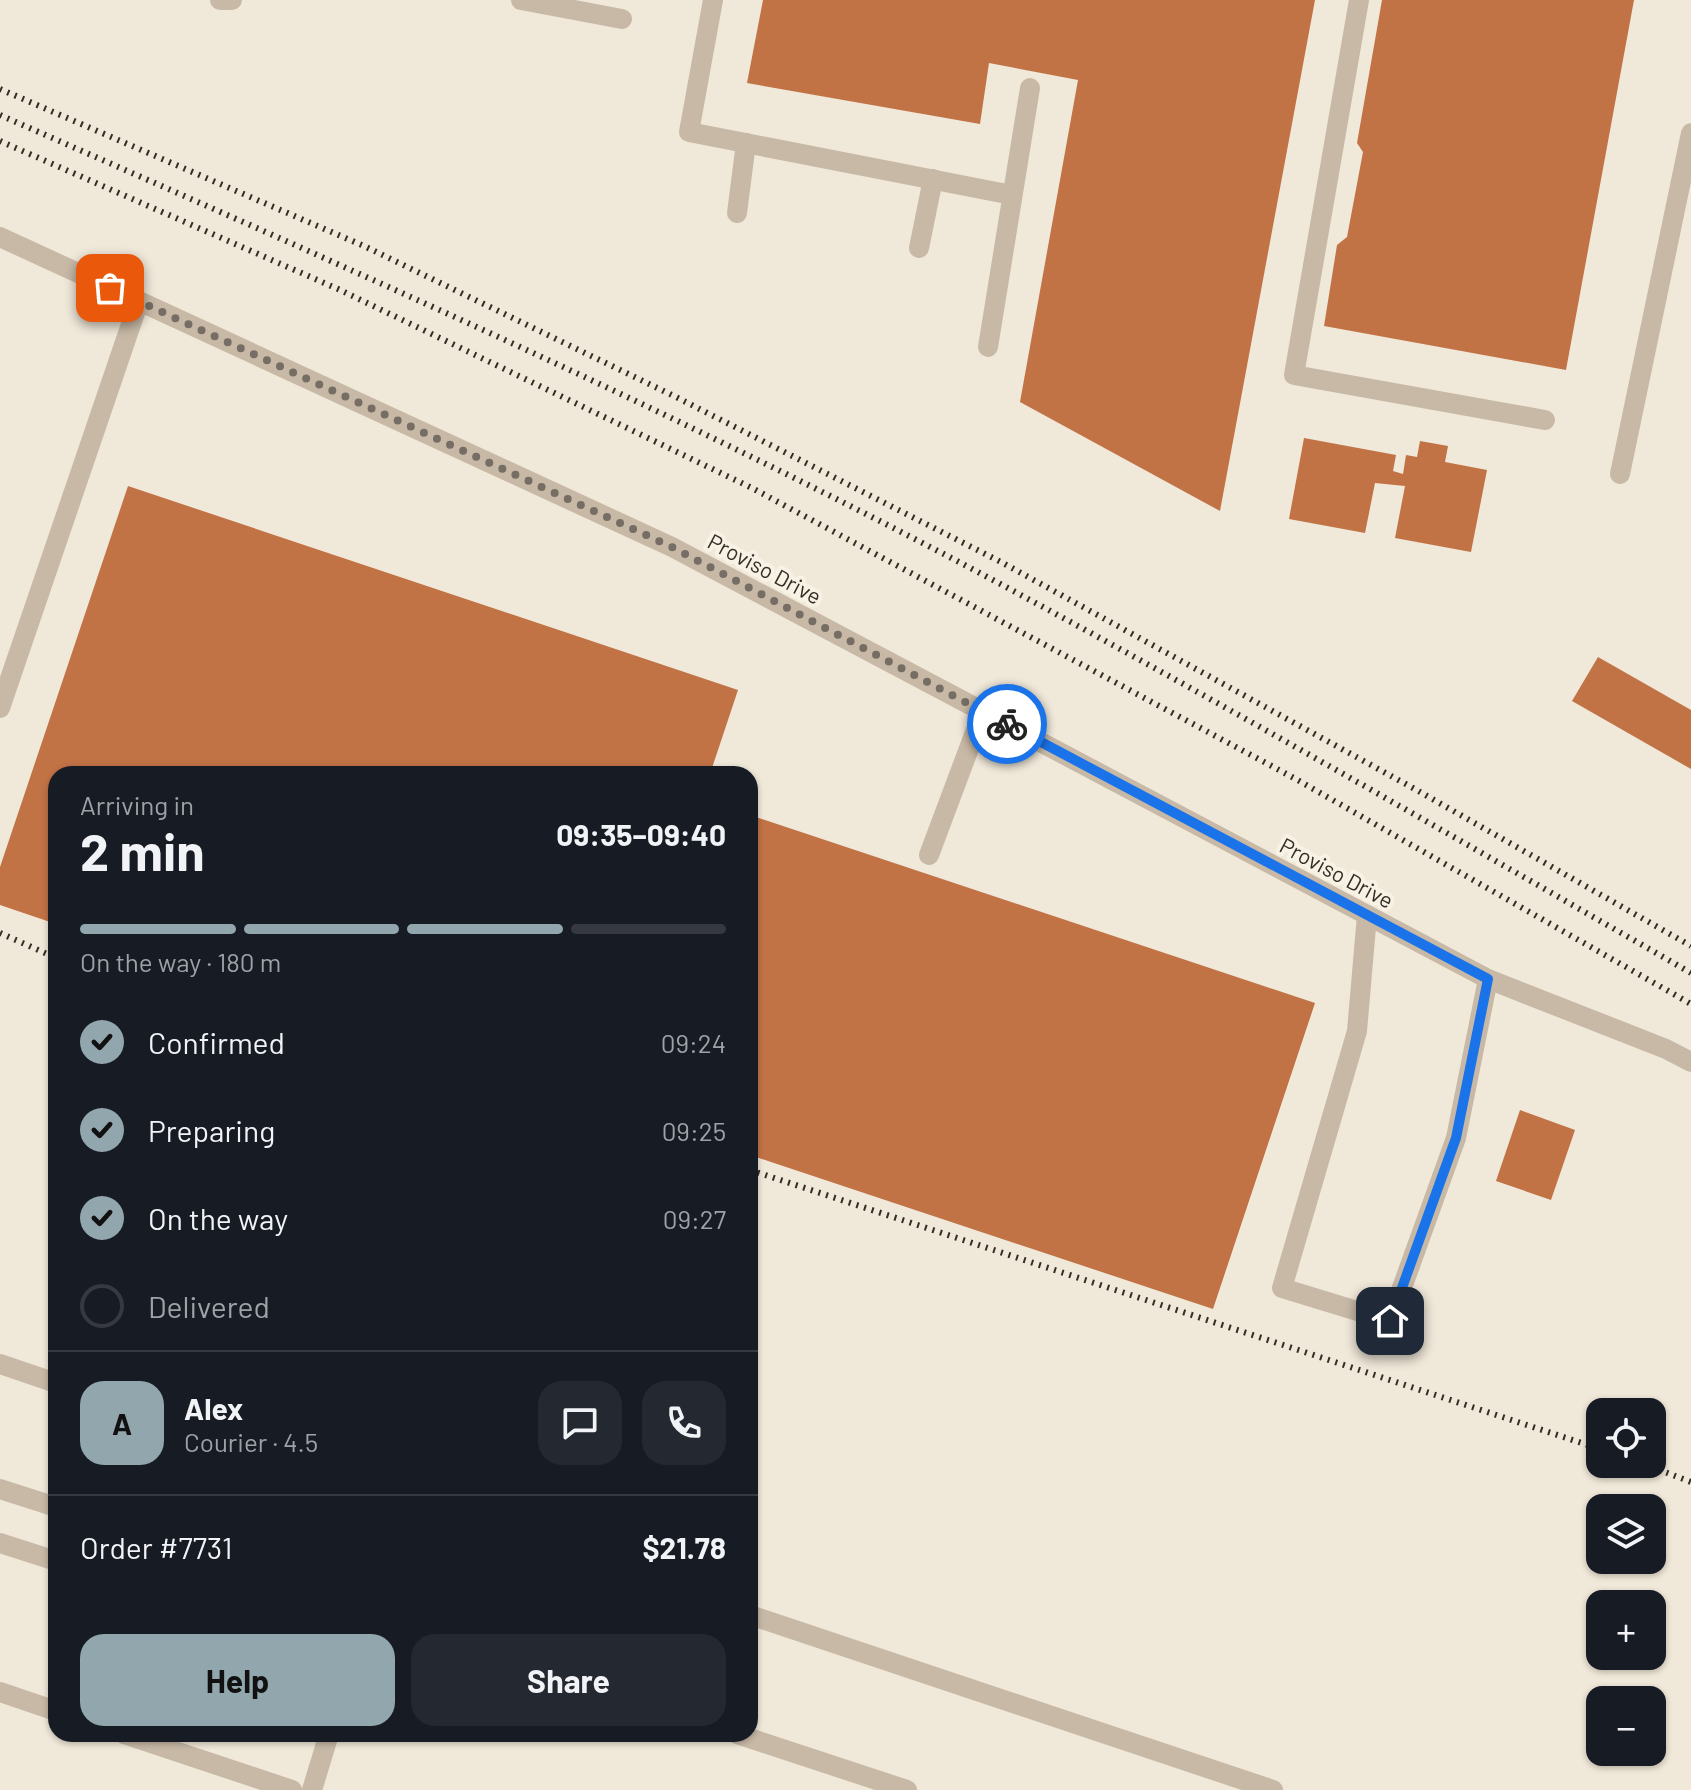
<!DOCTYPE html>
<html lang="en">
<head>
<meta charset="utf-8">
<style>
  :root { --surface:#171b24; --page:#242831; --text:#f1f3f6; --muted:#9ea1a6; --line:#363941; --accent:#92a7ad }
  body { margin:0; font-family:Barlow,sans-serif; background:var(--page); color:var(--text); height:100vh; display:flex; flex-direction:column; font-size:30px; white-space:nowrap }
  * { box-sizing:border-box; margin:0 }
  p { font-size:26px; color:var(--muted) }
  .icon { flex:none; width:44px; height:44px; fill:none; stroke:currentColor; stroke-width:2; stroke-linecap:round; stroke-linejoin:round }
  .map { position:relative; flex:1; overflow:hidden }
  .drawer { position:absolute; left:48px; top:766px; width:710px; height:976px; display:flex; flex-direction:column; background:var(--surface); border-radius:24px; box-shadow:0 2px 6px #0004 }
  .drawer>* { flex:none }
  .fabs { position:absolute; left:1586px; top:1398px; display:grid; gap:16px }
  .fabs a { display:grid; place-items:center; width:80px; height:80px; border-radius:16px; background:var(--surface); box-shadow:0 2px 6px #0004; font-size:40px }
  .pin { position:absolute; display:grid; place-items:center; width:68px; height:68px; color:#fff; margin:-34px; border-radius:16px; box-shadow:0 4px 12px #0006 }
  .courier { position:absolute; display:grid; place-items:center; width:80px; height:80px; margin:-40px; border:6px solid #1a73e8; border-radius:50%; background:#fff; color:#222; box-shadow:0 2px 10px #0007 }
  .overview em { font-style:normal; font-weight:700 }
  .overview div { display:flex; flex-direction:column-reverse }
  .overview { display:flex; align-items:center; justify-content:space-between; height:136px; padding:0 32px }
  h1 { font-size:52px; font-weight:700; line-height:60px }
  .bar { display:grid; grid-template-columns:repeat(4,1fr); gap:12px 8px; align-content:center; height:96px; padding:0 32px }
  .bar i { height:10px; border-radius:6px; background:var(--line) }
  .bar .active { background:var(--accent) }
  .bar p { grid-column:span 4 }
  .line { display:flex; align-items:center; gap:20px; padding:0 32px; border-top:2px solid var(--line) }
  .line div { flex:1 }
  .round { display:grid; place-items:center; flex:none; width:84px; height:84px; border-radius:24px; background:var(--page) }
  ol { padding:0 32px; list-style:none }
  li { display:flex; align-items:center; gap:24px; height:88px }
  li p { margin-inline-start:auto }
  li .icon { padding:8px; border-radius:50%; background:var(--accent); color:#111; stroke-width:4 }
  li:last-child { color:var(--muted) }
  li i { width:44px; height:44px; border:4px solid var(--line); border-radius:50% }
  .cta { display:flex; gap:16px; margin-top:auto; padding:16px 32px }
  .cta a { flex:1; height:92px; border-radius:24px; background:var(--accent); color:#111; font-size:32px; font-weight:700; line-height:92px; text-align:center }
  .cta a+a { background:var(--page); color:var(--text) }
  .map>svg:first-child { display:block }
</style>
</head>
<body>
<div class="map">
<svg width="1691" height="1790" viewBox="0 0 1691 1790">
  <rect width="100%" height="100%" fill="#f0e8d9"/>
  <!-- building -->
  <g fill="#c27346">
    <polygon points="763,0 1315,0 1220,511 1020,402 1078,80 989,63 980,124 747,83"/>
    <polygon points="1382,0 1634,0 1566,370 1324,326 1337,245 1347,237 1363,152 1357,143"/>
    <polygon points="1304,438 1396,455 1393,471 1403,474 1406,455 1417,457 1420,441 1448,446 1445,462 1487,470 1471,552 1395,538 1405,486 1375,483 1365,533 1289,519"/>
    <polygon points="128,486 738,690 710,774 56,774 56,924 0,905 0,867"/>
    <polygon points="1598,657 1691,710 1691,769 1572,701"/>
    <polygon points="750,815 1315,1003 1213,1309 750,1155"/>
    <polygon points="1520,1110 1575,1130 1551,1200 1496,1181"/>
  </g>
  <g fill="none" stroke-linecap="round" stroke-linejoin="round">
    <!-- minor -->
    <g stroke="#c8b9a6" stroke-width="20">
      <polyline points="220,0 232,0"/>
      <polyline points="521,0 622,19"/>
      <polyline points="713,0 689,132 1012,195"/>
      <polyline points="1359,0 1294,375 1545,420"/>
      <polyline points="737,213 746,143"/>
      <polyline points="0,237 672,547 1488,979 1666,1049 1691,1062"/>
      <polyline points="919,248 933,179"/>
      <polyline points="988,347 1030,88"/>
      <polyline points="1620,474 1691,133"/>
      <polyline points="0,708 139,301"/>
      <polyline points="929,855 983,711"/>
      <polyline points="1367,915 1357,1031 1282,1288 1390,1321 1456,1138 1488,979"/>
      <polyline points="0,1364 56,1383"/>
      <polyline points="0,1489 56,1507"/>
      <polyline points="0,1543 56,1561"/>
      <polyline points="750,1615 1273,1790"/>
      <polyline points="0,1692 56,1711"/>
      <polyline points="124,1734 292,1790"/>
      <polyline points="737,1734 907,1790"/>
      <polyline points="312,1790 329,1734"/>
    </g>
    <!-- rail -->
    <g stroke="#342d27" stroke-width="6" stroke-dasharray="2 6" stroke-linecap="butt">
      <polyline points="0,89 364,246 674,396 1001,562 1413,788 1691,946"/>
      <path d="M0 115C335 262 670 408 993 580 1228 706 1459 840 1691 973"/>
      <polyline points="0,141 338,289 752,488 1294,778 1691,1004"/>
      <polyline points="0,933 56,958"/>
      <polyline points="750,1170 1600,1449"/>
      <polyline points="1644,1464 1691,1482"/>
    </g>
  </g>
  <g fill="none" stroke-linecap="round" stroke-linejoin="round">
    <!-- done -->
    <polyline stroke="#766e65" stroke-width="8" stroke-dasharray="0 14.4" points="110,288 672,547 1007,724"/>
    <!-- route -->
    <polyline stroke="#1a73e8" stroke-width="10" points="1007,724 1488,979 1456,1138 1390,1321"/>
  </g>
  <g text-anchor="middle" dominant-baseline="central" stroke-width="8" stroke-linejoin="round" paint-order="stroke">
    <!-- street labels -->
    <g font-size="22" fill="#342d27" stroke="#f8f2e5">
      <text transform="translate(765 568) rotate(28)">Proviso Drive</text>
      <text transform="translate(1337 872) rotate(28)">Proviso Drive</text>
    </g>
  </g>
</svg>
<div class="fabs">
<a><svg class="icon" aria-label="locate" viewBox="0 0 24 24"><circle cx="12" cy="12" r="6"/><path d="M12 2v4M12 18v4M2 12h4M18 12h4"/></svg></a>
<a><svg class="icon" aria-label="layers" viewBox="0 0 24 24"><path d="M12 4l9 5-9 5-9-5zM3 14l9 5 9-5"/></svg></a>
<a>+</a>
<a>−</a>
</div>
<div class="pin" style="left:110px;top:288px;background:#ea580c"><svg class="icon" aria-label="bag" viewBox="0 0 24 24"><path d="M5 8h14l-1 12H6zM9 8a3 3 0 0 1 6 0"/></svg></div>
<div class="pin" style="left:1390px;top:1321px;background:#1f2937"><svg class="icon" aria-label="home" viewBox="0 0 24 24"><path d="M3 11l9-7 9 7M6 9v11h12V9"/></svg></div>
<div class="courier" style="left:1007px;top:724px"><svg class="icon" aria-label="bike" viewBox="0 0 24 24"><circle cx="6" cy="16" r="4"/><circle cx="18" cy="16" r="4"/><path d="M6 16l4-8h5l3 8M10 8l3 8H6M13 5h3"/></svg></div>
<section class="drawer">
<div class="overview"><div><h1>2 min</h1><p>Arriving in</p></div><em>09:35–09:40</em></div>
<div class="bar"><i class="active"></i><i class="active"></i><i class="active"></i><i></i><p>On the way · 180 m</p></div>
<ol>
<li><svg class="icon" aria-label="check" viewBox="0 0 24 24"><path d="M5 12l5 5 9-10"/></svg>Confirmed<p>09:24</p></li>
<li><svg class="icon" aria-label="check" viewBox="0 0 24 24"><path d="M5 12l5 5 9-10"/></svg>Preparing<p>09:25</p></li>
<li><svg class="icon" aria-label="check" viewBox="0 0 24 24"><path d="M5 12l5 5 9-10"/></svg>On the way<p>09:27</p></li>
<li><i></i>Delivered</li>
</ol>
<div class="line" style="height:144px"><b class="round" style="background:var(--accent);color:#111">A</b><div><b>Alex</b><p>Courier · 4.5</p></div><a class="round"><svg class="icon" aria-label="chat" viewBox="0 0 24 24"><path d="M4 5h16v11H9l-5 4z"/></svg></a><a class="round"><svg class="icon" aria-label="phone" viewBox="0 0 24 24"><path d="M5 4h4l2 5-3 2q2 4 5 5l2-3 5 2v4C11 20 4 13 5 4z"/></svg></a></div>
<div class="line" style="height:104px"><div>Order #7731</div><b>$21.78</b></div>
<div class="cta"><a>Help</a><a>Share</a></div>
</section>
</div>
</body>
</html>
